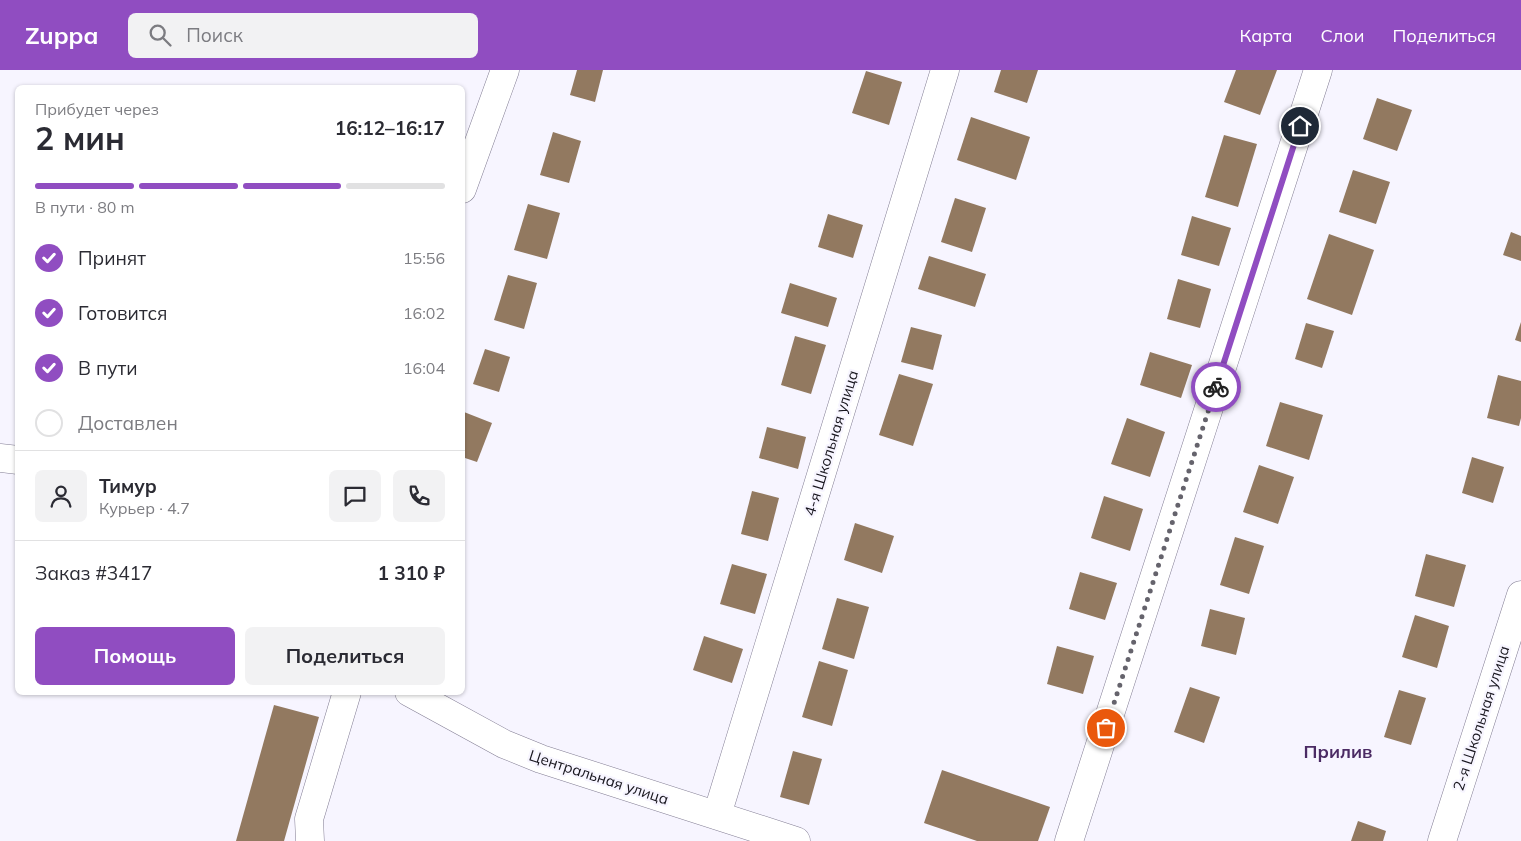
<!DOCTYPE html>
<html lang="ru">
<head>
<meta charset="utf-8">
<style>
  :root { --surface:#fff; --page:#f2f2f3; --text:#2b2b33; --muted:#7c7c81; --line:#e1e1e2; --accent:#904dc1 }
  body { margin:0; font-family:Mulish,sans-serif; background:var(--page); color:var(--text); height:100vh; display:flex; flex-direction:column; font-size:19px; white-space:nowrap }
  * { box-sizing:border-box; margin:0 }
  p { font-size:16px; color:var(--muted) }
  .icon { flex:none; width:28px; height:28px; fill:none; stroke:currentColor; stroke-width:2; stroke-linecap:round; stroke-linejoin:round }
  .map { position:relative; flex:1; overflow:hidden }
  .drawer { position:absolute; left:15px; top:15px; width:450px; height:610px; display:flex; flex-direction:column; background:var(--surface); border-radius:8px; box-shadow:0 1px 4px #0004 }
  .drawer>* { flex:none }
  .pin { position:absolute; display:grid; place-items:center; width:42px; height:42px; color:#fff; margin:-21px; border:2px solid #fff; border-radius:50%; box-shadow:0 1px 5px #0007 }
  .courier { position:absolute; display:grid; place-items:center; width:50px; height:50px; margin:-25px; border:4px solid #904dc1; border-radius:50%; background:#fff; color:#222; box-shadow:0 1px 6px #0007 }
  .summary em { font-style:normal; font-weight:700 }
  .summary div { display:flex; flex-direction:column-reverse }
  .summary { display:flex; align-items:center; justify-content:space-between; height:85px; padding:0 20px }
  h1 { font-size:32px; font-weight:700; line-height:38px }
  .bar { display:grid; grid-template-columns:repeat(4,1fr); gap:8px 5px; align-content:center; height:60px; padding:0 20px }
  .bar i { height:6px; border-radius:4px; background:var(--line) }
  .bar .active { background:var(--accent) }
  .bar p { grid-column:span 4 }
  .line { display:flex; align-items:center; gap:12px; padding:0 20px; border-top:1px solid var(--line) }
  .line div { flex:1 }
  .round { display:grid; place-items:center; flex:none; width:52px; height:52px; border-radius:8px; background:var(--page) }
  ol { padding:0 20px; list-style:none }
  li { display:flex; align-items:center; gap:15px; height:55px }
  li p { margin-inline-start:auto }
  li .icon { padding:5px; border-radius:50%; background:var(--accent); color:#fff; stroke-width:4 }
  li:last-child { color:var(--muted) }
  li i { width:28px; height:28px; border:2px solid var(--line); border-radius:50% }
  .button { display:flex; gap:10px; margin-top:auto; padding:10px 20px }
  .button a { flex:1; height:58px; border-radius:8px; background:var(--accent); color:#fff; font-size:20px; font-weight:700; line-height:58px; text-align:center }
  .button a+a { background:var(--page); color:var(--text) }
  header { display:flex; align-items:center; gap:30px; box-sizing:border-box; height:70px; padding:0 25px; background:var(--accent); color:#fff }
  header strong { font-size:24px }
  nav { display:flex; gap:28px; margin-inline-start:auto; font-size:18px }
  .search { width:350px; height:45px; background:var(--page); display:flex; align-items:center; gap:12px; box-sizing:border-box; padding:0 18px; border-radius:8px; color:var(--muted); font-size:19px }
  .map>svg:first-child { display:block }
</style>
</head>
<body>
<header>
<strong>Zuppa</strong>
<div class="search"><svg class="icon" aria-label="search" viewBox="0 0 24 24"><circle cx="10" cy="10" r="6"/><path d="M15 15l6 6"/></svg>Поиск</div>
<nav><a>Карта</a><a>Слои</a><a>Поделиться</a></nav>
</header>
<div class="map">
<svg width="1521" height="771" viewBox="0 0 1521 771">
  <rect width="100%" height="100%" fill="#f7f5ff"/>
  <!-- building -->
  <g fill="#927960">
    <polygon points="577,0 603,0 595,32 570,25"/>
    <polygon points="1001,0 1038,0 1027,33 994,22"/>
    <polygon points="1236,0 1277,0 1260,45 1224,32"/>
    <polygon points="866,1 902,12 889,55 852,43"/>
    <polygon points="1377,28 1412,40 1397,81 1363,69"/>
    <polygon points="971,47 1030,67 1016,110 957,90"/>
    <polygon points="553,62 581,71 569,113 540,105"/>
    <polygon points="1224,65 1257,74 1238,137 1205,127"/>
    <polygon points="1353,100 1390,112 1376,154 1339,142"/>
    <polygon points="955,128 986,138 972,182 941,172"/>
    <polygon points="528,134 560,143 547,189 514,180"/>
    <polygon points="828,144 863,155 853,188 818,177"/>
    <polygon points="1192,146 1231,158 1219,196 1181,185"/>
    <polygon points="1511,162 1521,166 1521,191 1503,185"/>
    <polygon points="1329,164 1374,180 1352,245 1307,229"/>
    <polygon points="929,186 986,204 975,237 918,219"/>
    <polygon points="508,205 537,213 524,259 494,250"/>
    <polygon points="1178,209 1211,219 1200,258 1167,249"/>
    <polygon points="790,213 837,228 828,257 781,243"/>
    <polygon points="1521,252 1521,272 1515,270"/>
    <polygon points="1306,253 1334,261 1322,298 1295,289"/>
    <polygon points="911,257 942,265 933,300 901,292"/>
    <polygon points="795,266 826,275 811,324 781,315"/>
    <polygon points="485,279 510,287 499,322 473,314"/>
    <polygon points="1150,282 1192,295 1181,328 1140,315"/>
    <polygon points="899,304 933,314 913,376 879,365"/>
    <polygon points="1498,305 1521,311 1521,348 1519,356 1487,348"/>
    <polygon points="1280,332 1323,345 1309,390 1266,376"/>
    <polygon points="464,342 492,353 477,392 462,387"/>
    <polygon points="1127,348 1165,362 1150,407 1111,394"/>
    <polygon points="767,357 806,367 798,399 759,388"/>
    <polygon points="1472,387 1504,397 1493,433 1462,423"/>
    <polygon points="1259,395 1294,407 1278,454 1243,442"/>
    <polygon points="752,421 779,428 768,471 741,464"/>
    <polygon points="1104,426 1143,439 1130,481 1091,468"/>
    <polygon points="855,453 894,466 882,503 844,490"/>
    <polygon points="1235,467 1264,476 1249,524 1220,515"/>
    <polygon points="1426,484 1466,495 1454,537 1415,526"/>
    <polygon points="732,494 767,504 755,544 720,534"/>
    <polygon points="1080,502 1117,513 1105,550 1069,539"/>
    <polygon points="837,528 869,537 854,589 822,579"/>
    <polygon points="1210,539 1245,548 1236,585 1201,576"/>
    <polygon points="1415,545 1449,556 1437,598 1402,587"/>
    <polygon points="704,566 743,579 732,613 693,600"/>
    <polygon points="1057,576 1094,586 1083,624 1047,614"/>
    <polygon points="819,591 848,600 832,656 802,647"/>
    <polygon points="1190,617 1220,627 1204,673 1174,662"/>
    <polygon points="1399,620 1426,628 1411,675 1384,667"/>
    <polygon points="274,635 319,647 284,771 236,771"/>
    <polygon points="793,681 822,689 809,735 780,727"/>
    <polygon points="942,700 1050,737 1038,771 977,771 924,753"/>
    <polygon points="1358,751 1386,761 1383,771 1351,771"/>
  </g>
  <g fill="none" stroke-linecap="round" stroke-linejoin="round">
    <defs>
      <g id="minor">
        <polyline points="462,119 505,0"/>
        <polyline points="0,388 18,390"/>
        <polyline points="409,622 504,674 541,689 796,771"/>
        <polyline points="717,745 945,0"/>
        <polyline points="310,771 309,749 347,622"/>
        <polyline points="1069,771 1318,0"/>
        <polyline points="1442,771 1521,525"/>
      </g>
    </defs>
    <!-- minor casing -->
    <use href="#minor" stroke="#837e94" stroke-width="29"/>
    <!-- minor -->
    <use href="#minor" stroke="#fff" stroke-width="28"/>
  </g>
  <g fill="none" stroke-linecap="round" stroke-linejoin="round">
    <!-- done -->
    <polyline stroke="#65636c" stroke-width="5" stroke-dasharray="0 9" points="1106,658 1216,317"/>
    <!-- route -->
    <polyline stroke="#904dc1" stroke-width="6" points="1216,317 1300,56"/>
  </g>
  <g text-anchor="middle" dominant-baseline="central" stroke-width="4.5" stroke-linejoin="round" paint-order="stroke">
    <!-- street labels -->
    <g font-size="15" fill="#17151d" stroke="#f7f5ff">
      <text transform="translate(831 373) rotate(-73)">4-я Школьная улица</text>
      <text transform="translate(1481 648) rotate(-72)">2-я Школьная улица</text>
      <text transform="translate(599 707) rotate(18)">Центральная улица</text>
    </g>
    <!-- quarter labels -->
    <g font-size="18" font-weight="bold" fill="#4b2b64" stroke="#f7f5ff">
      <text x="1338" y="681">Прилив</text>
    </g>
  </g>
</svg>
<div class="pin" style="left:1106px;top:658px;background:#ea580c"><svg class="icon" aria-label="bag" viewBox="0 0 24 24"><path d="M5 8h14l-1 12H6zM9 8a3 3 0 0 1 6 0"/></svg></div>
<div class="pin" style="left:1300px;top:56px;background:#1f2937"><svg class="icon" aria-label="home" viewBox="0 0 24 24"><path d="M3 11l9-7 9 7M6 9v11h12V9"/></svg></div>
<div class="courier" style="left:1216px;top:317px"><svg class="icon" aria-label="bike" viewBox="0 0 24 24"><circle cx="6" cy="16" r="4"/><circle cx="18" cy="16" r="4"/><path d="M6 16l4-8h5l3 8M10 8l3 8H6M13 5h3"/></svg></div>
<section class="drawer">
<div class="summary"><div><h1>2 мин</h1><p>Прибудет через</p></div><em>16:12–16:17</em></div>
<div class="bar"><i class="active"></i><i class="active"></i><i class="active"></i><i></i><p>В пути · 80 m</p></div>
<ol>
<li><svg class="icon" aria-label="check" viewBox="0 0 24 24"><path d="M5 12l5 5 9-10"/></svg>Принят<p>15:56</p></li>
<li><svg class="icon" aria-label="check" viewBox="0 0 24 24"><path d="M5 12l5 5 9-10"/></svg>Готовится<p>16:02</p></li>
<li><svg class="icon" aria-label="check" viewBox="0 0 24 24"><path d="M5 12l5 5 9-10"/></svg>В пути<p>16:04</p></li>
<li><i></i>Доставлен</li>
</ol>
<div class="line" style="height:90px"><a class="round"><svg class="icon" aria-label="person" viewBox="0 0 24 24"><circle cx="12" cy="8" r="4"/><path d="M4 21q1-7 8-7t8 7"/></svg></a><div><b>Тимур</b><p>Курьер · 4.7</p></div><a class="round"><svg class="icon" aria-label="chat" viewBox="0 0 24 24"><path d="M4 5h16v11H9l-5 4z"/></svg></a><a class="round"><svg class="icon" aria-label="phone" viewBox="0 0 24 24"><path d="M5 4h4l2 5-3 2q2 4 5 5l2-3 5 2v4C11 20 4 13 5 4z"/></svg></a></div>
<div class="line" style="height:65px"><div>Заказ #3417</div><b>1 310 ₽</b></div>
<div class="button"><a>Помощь</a><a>Поделиться</a></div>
</section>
</div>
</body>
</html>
